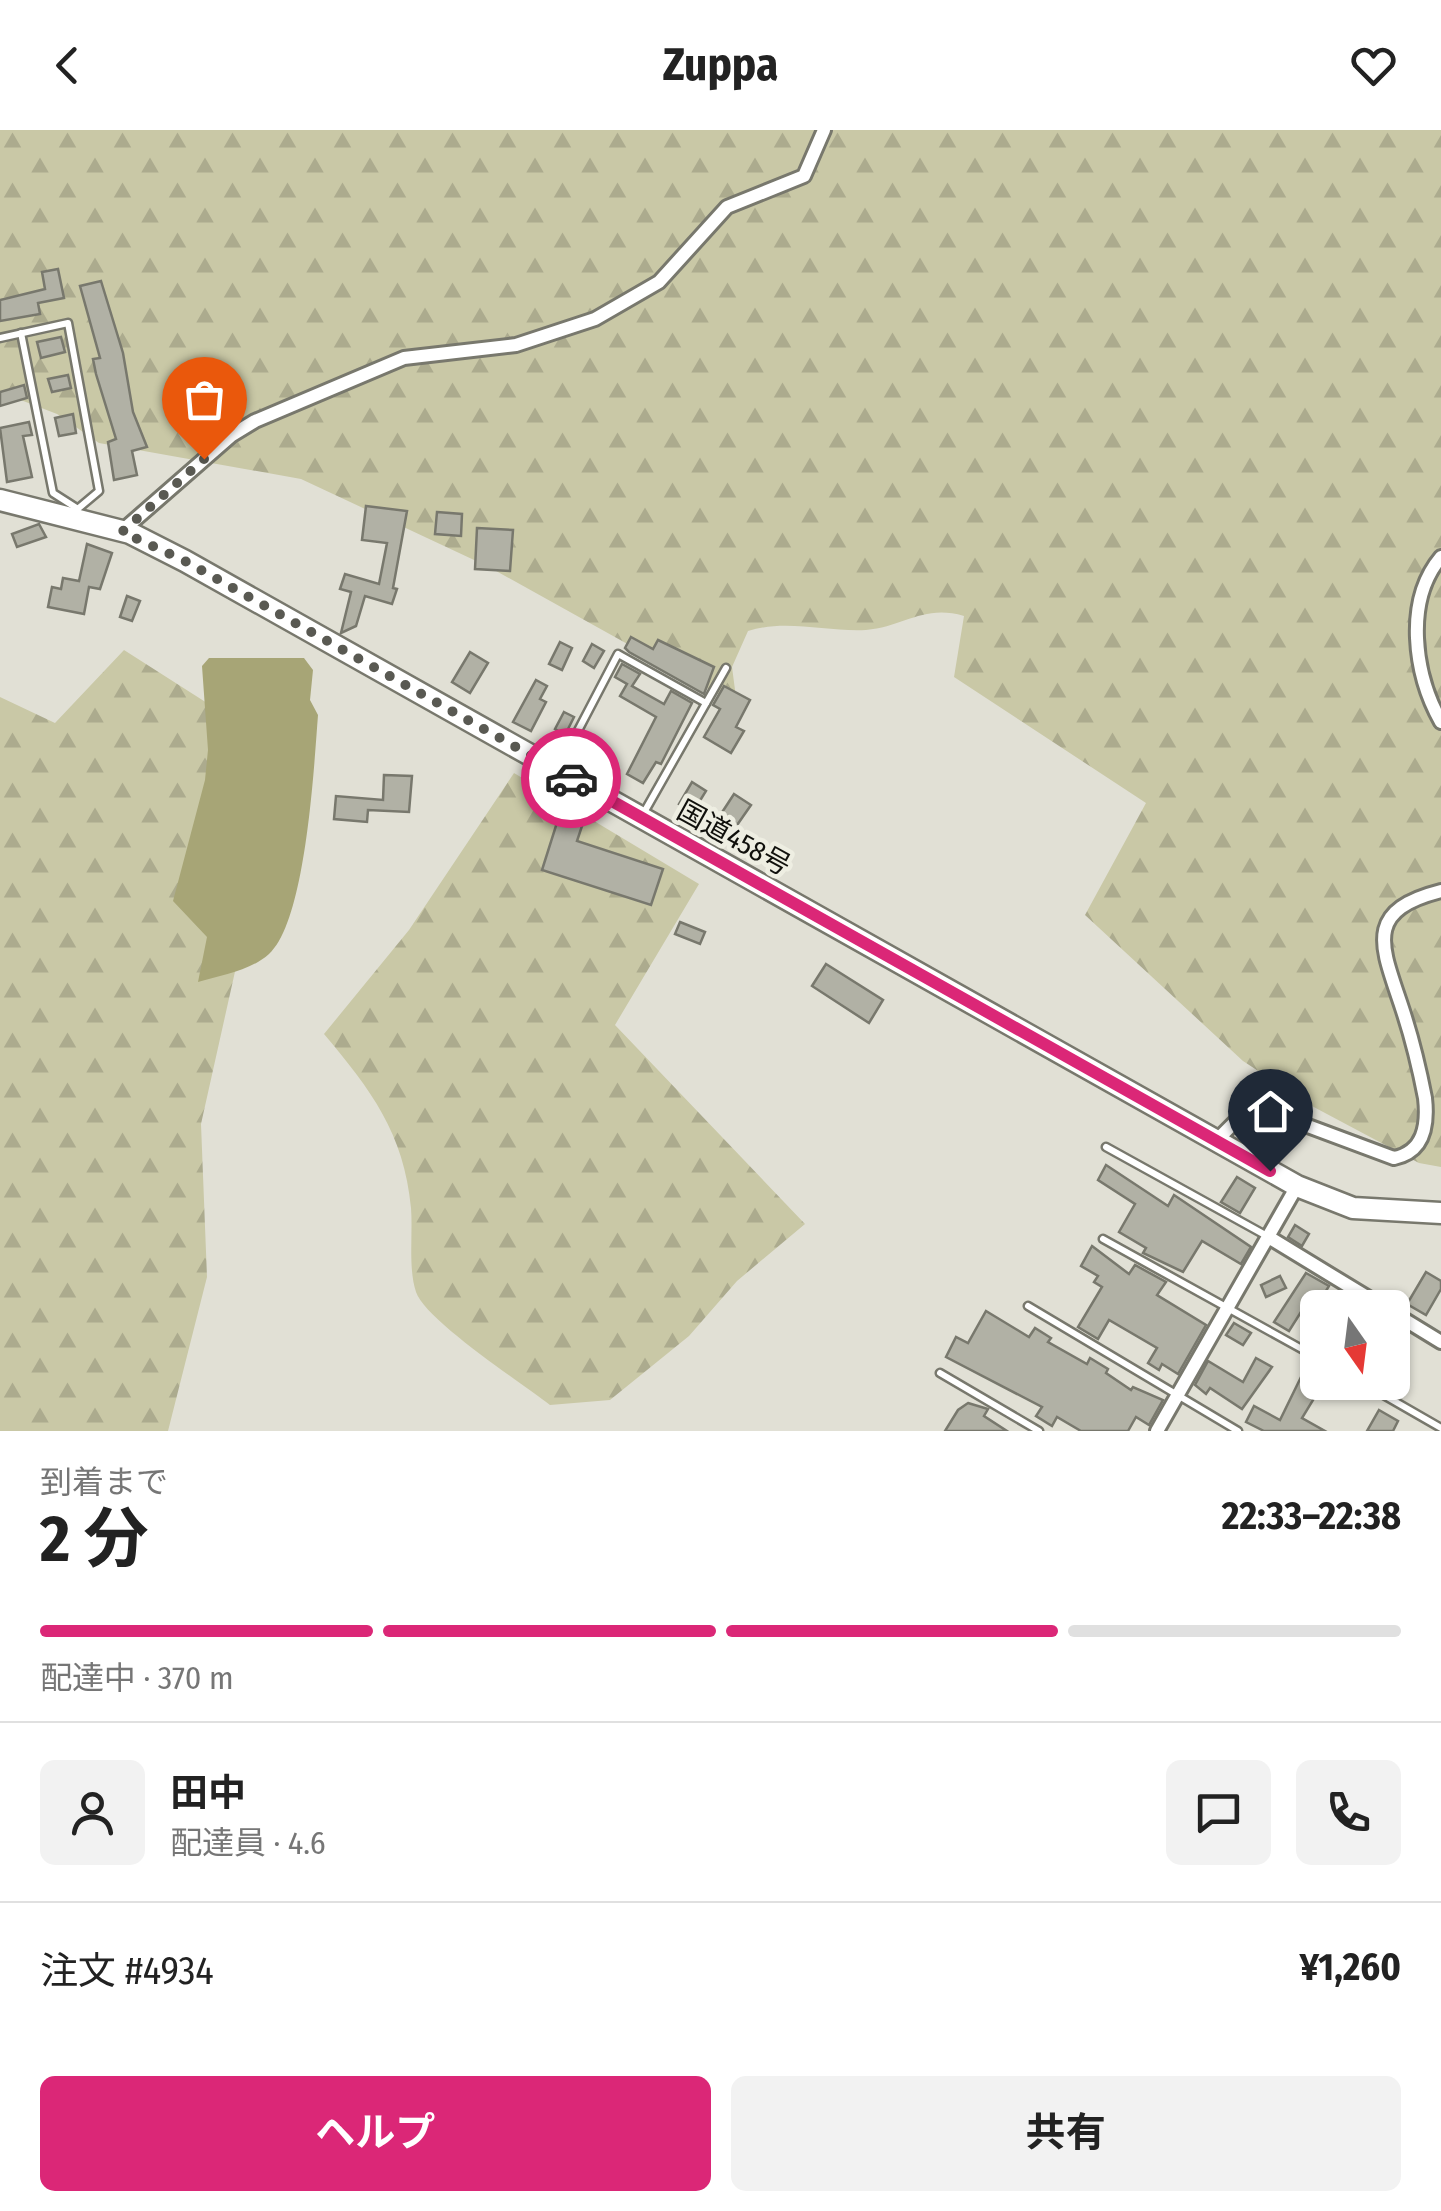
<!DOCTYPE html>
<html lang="ja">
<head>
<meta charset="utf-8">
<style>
  :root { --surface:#fff; --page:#f2f2f2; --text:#222; --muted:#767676; --line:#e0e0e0; --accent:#db2777 }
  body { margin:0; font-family:"Fira Sans Condensed","Noto Sans JP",sans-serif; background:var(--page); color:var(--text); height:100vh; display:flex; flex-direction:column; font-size:38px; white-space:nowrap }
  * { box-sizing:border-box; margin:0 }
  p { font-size:32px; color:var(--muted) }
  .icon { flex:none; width:55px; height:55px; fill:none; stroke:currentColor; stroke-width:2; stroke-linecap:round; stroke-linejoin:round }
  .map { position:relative; height:1301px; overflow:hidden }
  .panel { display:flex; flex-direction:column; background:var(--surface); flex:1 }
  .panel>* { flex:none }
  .needle { width:65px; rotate:166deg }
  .tools { position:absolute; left:1300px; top:1160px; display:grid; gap:20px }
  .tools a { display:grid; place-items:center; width:110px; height:110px; border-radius:15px; background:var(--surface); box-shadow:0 2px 8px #0004; font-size:50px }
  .pin { position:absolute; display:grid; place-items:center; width:85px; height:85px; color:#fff; margin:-102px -42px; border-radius:50% 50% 50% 0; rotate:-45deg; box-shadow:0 0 10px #0007 }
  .pin .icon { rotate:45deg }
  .courier { position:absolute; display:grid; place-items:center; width:100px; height:100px; margin:-50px; border:8px solid #db2777; border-radius:50%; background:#fff; color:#222; box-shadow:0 2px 12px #0007 }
  .summary em { font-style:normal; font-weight:700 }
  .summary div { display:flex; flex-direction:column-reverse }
  .summary { display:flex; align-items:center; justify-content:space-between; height:170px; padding:0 40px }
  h1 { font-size:65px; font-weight:700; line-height:75px }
  .bar { display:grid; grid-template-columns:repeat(4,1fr); gap:15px 10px; align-content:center; height:120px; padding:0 40px }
  .bar i { height:12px; border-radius:8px; background:var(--line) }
  .bar .selected { background:var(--accent) }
  .bar p { grid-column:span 4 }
  .line { display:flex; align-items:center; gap:25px; padding:0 40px; border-top:2px solid var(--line) }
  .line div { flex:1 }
  .round { display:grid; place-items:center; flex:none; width:105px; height:105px; border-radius:15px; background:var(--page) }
  .primary-button { display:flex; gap:20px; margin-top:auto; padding:20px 40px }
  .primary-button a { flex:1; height:115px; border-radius:15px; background:var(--accent); color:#fff; font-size:40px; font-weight:700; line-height:115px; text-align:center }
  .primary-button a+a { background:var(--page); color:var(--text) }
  header { display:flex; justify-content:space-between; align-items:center; height:130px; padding:0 40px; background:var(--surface); font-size:45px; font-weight:700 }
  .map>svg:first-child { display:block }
</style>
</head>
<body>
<header><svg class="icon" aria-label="back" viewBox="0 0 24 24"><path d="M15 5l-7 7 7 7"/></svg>Zuppa<svg class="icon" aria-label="heart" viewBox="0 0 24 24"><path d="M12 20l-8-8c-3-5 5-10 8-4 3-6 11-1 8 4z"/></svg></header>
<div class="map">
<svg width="1441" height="1301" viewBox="0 0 1441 1301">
  <defs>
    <pattern id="forest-firs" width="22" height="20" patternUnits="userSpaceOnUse" patternTransform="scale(2.5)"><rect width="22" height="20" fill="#c9c8a6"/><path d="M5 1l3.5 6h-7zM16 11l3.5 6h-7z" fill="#acab8e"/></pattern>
  </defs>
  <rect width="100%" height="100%" fill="#e1e0d5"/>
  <!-- forest -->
  <g fill="url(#forest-firs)">
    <path d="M0 0H1441V1037L1419 1033 1310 975 1243 931 1085 785 1146 673 954 547 964 486C923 474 904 497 866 500 827 502 786 489 748 501L732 537 737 575 489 437 301 349 99 313 57 284 0 262Z"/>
    <polygon points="124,520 284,622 201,994 207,1147 168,1301 0,1301 0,567 55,593"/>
    <path d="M514 643 699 754 615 895 805 1094 737 1151 689 1206 610 1270 550 1275C523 1254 425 1190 416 1162 408 1138 413 1104 411 1078 404 1003 371 960 324 904L409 800Z"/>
  </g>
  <!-- water -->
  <path fill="#a7a576" d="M209 528H304L313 540 310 570 318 585C314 636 306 791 269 824 250 841 222 845 198 852L207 807 173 771 205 650 208 620 202 536Z"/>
  <!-- building -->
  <g fill="#b1b1a5" stroke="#78786d" stroke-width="2.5">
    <polygon points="58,139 64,168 38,173 40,184 0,191 0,170 45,159 42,142"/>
    <polygon points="101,151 123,223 133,282 147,317 132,321 137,345 114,350 108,312 116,309 96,244 93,229 100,228 80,156"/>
    <polygon points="61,207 65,222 41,228 37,212"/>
    <polygon points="68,245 71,258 52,262 48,249"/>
    <polygon points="24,255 27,268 0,276 0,262"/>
    <polygon points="73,284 76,303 59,306 55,288"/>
    <polygon points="29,292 32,305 23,306 32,347 7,352 0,298"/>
    <polygon points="366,376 407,381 393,458 397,459 392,474 365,466 356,496 341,503 351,462 340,459 345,444 379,454 387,413 362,410"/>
    <polygon points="437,382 462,384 461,406 435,404"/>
    <polygon points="39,394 46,407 17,417 12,404"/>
    <polygon points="477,398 513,400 510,441 475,439"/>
    <polygon points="87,414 112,423 100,459 89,457 84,484 48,477 52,457 61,459 63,448 79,451"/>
    <polygon points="127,466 140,471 132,491 120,487"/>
    <polygon points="631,507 653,519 658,510 714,537 704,564 629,522 625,518"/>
    <polygon points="560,512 572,518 562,540 549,534"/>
    <polygon points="592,514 604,521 594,538 583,531"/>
    <polygon points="470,522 488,533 470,563 452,552"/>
    <polygon points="622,534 640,544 632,556 664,574 671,561 692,573 661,634 656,632 643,653 627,644 656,587 620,566 627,554 615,547"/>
    <polygon points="536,550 547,556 540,569 546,572 531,601 513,592"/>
    <polygon points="724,556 750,570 736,597 744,601 731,623 704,607 720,579 713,575"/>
    <polygon points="564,582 574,587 565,605 555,599"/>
    <polygon points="384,645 412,646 409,682 368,680 367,692 334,689 336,666 383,670"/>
    <polygon points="692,652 706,661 693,682 679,674"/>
    <polygon points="734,664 751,675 735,698 719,687"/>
    <polygon points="560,683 584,690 577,711 663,739 651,775 542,740"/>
    <polygon points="680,792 705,802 700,814 675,804"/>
    <polygon points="826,834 883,870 869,893 812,856"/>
    <polygon points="1106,1035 1168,1076 1174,1065 1251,1117 1241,1134 1202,1111 1183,1142 1143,1123 1146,1118 1119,1102 1135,1074 1098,1050"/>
    <polygon points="1237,1047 1255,1058 1240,1083 1221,1072"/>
    <polygon points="1295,1095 1309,1104 1302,1116 1288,1107"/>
    <polygon points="1092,1116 1129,1144 1135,1135 1166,1152 1157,1165 1206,1195 1178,1244 1162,1234 1159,1240 1148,1233 1157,1218 1109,1190 1098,1209 1078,1197 1102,1157 1094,1152 1098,1146 1081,1136"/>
    <polygon points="1426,1142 1441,1151 1441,1159 1426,1185 1407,1174"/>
    <polygon points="1306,1143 1329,1156 1315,1179 1306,1174 1289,1201 1274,1192"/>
    <polygon points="1280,1146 1286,1158 1266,1167 1261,1155"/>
    <polygon points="986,1181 1029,1207 1035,1198 1051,1208 1048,1212 1087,1234 1090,1228 1108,1239 1106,1243 1131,1260 1133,1257 1163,1270 1149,1295 1136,1287 1128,1301 1081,1301 1057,1287 1052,1296 1036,1286 1042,1277 946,1227 956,1207 968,1213"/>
    <polygon points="1234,1193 1251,1203 1243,1215 1226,1205"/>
    <polygon points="1256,1228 1272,1237 1242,1279 1210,1258 1206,1264 1195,1255 1208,1231 1243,1252"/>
    <polygon points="1302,1245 1321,1257 1302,1288 1325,1301 1264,1301 1246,1292 1254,1276 1280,1290"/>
    <polygon points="968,1273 988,1279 984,1286 1007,1301 945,1301 958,1280"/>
    <polygon points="1379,1280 1398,1291 1393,1301 1367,1301"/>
  </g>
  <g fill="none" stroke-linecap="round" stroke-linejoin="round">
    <defs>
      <g id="service">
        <polyline points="21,203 53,363 78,379"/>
        <polyline points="0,208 68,193 99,361 74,382"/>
        <polyline points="559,637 618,524 706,573"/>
        <polyline points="642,686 726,538"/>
        <polyline points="1106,1017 1267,1106"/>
        <polyline points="1103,1109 1318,1228"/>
        <polyline points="1028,1176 1238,1301"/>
        <polyline points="940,1243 1039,1301"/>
        <polyline points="1361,1252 1441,1298"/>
      </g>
      <g id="minor">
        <polyline points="122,401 232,305 255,291 404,228 516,215 595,189 659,152 727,77 804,46 824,0"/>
        <path d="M1441 427C1404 471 1414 544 1441 592"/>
        <path d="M1217 1010 1247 980 1262 979 1394 1028C1424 1022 1428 995 1425 968 1419 937 1412 908 1402 878 1382 817 1362 781 1441 761"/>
        <polyline points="1270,1108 1385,1178"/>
        <polyline points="1392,1182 1441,1212"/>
        <polyline points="1157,1301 1297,1056"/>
      </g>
      <polyline id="trunk" points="0,370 130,403 185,431 1297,1056 1353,1078 1441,1083"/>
    </defs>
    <!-- service casing -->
    <use href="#service" stroke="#78786d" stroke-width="11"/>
    <!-- minor casing -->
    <use href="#minor" stroke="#78786d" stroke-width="18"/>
    <!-- trunk casing -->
    <use href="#trunk" stroke="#78786d" stroke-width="25"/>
    <!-- service -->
    <use href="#service" stroke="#fff" stroke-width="6"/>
    <!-- minor -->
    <use href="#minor" stroke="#fff" stroke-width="12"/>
    <!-- trunk -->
    <use href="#trunk" stroke="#fff" stroke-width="20"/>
  </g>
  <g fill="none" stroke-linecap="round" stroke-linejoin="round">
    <!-- done -->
    <polyline stroke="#595952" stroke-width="10" stroke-dasharray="0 18" points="204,329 122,402 185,431 571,648"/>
    <!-- route -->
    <polyline stroke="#db2777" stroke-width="12" points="571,648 1270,1041"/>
  </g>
  <g text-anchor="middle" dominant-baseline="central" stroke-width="9" stroke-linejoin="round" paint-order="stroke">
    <!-- street labels -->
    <g font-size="28" fill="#10100c" stroke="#eeeee2">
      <text transform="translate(734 708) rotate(29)">国道458号</text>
    </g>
  </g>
</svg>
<div class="tools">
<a><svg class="needle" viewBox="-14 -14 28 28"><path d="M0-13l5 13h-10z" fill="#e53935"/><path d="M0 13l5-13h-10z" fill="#767676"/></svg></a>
</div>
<div class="pin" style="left:204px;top:329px;background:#ea580c"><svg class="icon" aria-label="bag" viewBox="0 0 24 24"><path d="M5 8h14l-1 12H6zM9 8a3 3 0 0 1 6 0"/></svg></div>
<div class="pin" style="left:1270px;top:1041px;background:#1f2937"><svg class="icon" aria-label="home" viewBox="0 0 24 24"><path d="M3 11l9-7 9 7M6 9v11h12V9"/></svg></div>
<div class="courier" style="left:571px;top:648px"><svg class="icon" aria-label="car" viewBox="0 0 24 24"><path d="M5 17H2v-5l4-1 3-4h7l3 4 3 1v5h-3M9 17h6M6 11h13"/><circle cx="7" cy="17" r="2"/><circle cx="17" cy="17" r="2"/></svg></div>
</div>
<section class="panel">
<div class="summary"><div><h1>2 分</h1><p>到着まで</p></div><em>22:33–22:38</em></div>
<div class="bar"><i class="selected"></i><i class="selected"></i><i class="selected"></i><i></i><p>配達中 · 370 m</p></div>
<div class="line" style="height:180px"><a class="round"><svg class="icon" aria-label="person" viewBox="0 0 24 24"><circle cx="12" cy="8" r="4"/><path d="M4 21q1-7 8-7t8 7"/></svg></a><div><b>田中</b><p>配達員 · 4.6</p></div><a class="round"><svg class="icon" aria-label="chat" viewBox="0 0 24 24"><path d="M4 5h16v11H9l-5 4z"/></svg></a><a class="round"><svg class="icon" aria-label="phone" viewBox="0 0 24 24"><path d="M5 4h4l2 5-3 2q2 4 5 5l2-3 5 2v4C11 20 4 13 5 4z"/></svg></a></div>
<div class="line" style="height:130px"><div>注文 #4934</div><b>¥1,260</b></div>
<div class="primary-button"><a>ヘルプ</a><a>共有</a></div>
</section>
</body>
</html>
